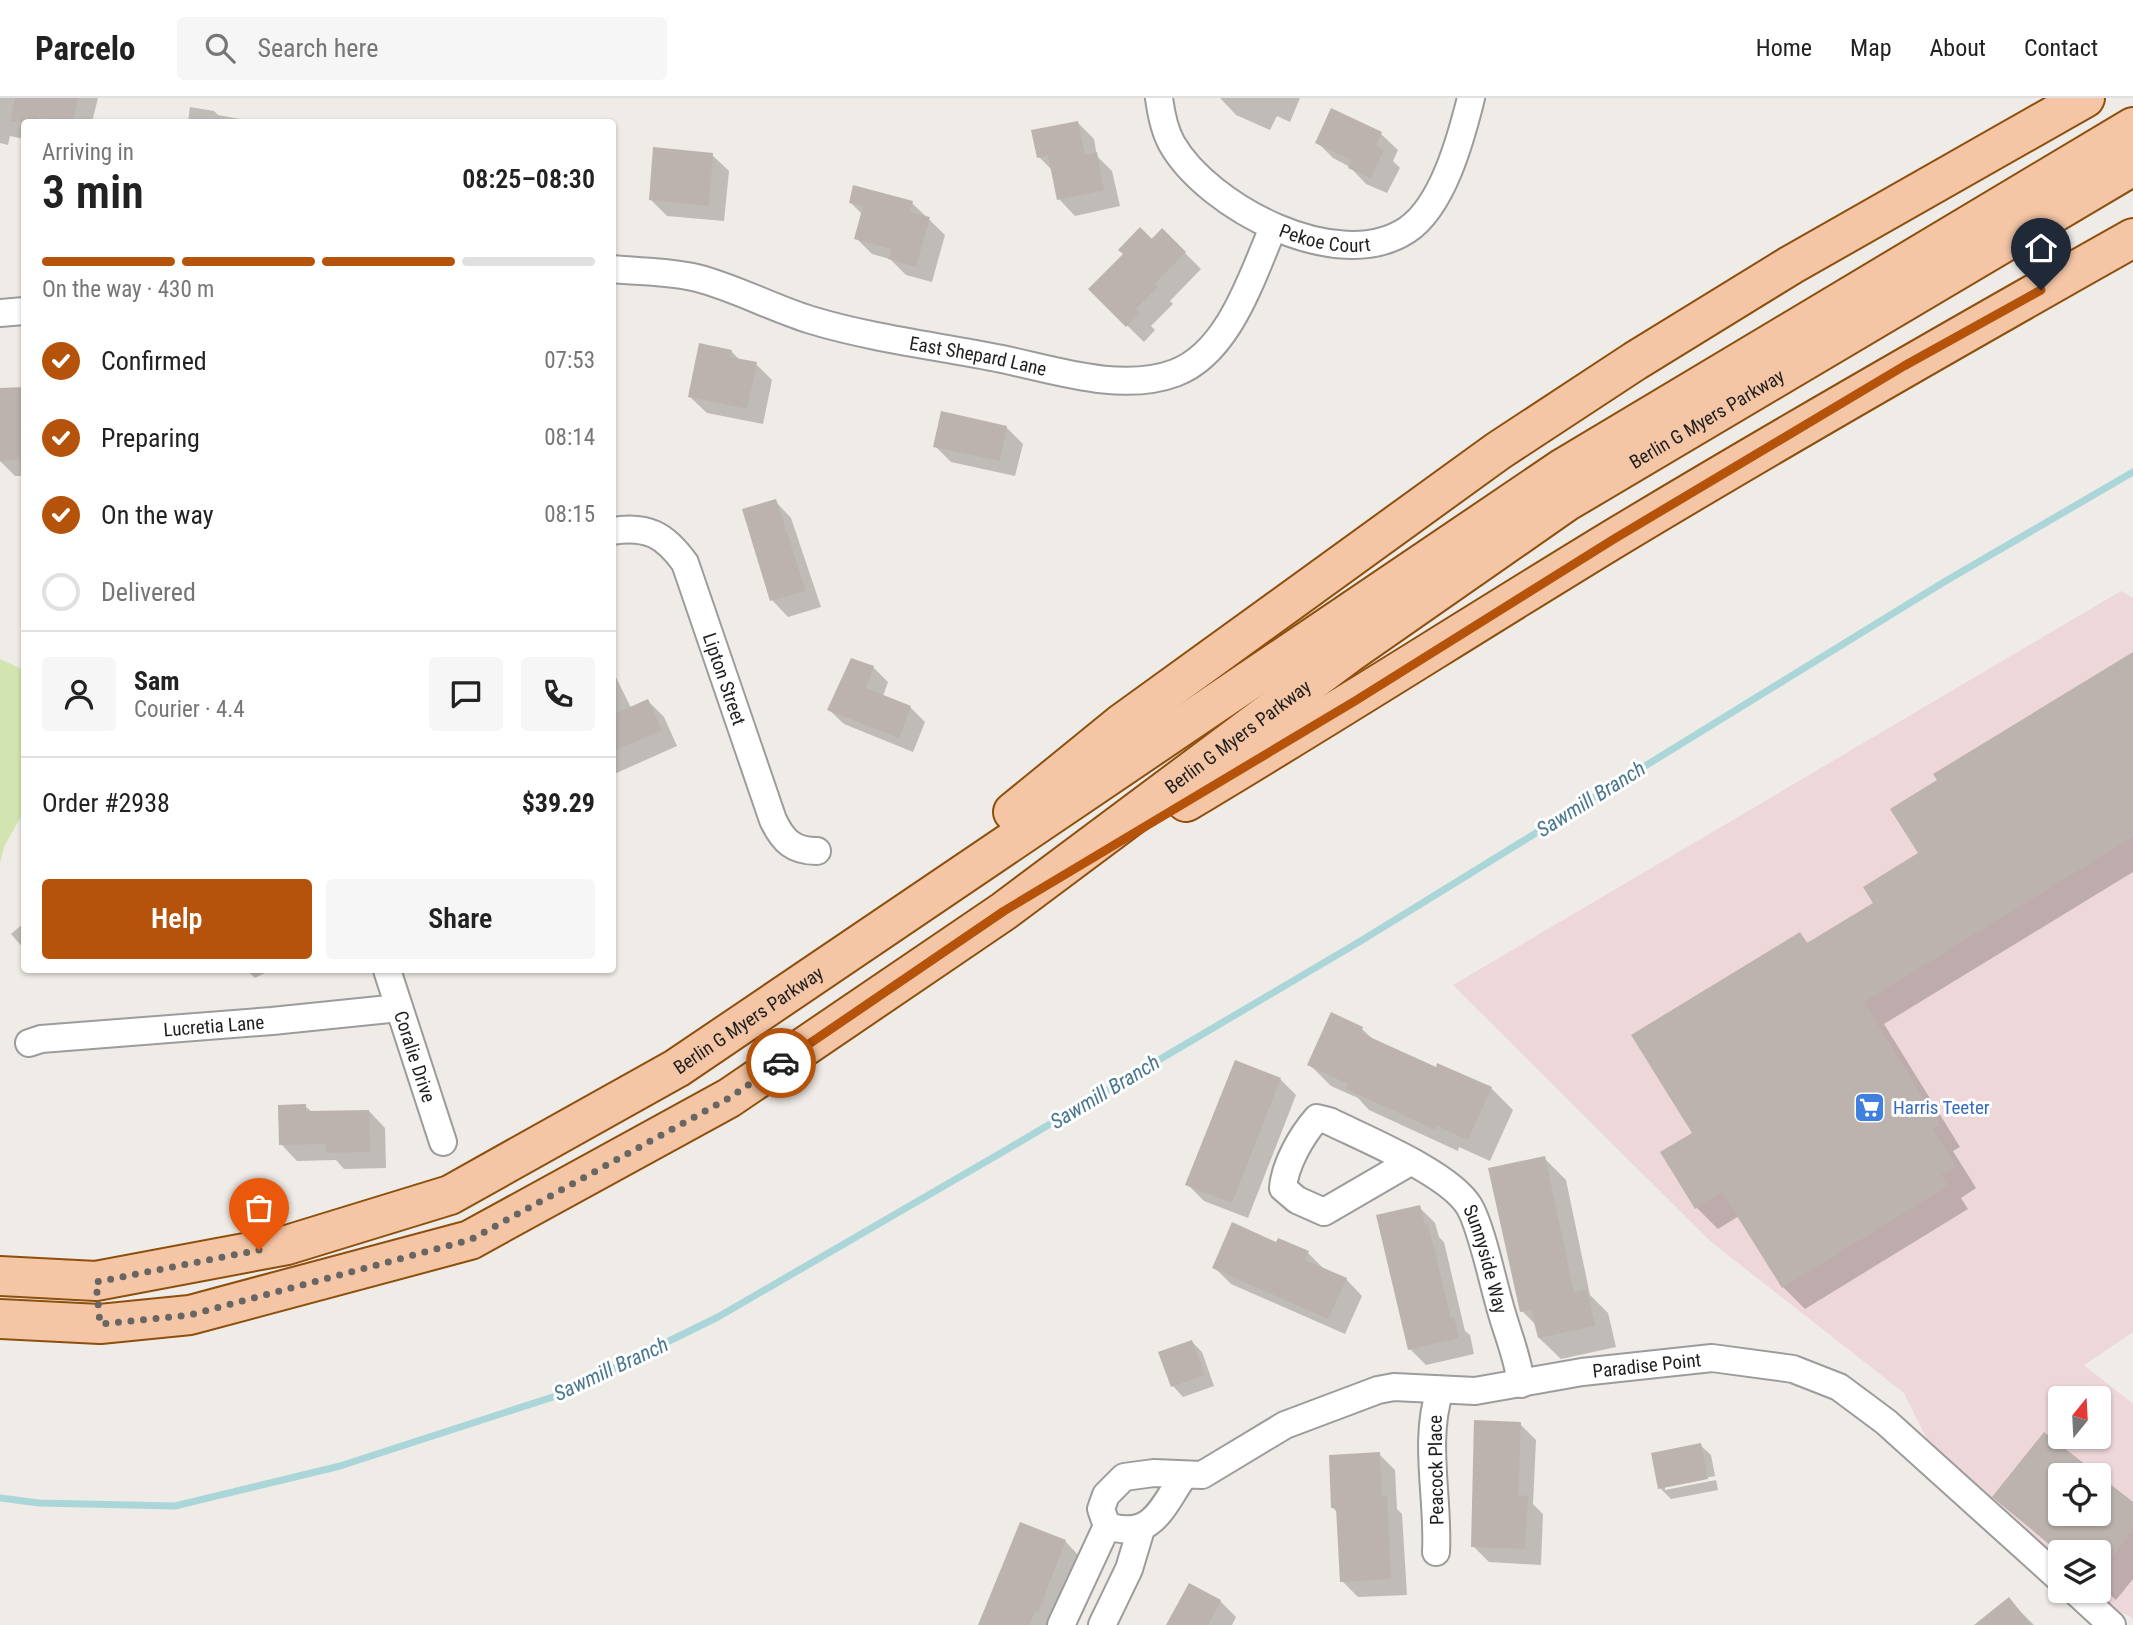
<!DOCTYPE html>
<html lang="en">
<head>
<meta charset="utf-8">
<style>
  :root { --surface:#fff; --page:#f6f6f6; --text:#222; --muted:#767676; --line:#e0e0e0; --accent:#b45309 }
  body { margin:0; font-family:"Roboto Condensed",sans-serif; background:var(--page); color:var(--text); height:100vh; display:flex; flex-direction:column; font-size:26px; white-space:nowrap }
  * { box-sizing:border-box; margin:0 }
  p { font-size:23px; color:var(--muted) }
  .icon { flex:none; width:38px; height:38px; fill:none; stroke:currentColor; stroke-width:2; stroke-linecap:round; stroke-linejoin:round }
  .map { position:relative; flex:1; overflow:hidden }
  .drawer { position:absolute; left:21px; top:21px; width:595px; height:854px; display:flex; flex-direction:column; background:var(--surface); border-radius:7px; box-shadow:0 2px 5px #0004 }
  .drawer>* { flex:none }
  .needle { width:46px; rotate:18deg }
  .controls { position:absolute; left:2048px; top:1288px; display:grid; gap:14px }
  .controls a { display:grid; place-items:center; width:63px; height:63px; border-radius:7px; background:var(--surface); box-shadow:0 2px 5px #0004; font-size:35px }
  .pin { position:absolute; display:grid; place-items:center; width:60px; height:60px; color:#fff; margin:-72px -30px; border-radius:50% 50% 50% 0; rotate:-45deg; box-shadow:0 0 7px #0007 }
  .pin .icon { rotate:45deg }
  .courier { position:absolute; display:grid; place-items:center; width:70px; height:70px; margin:-35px; border:5px solid #b45309; border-radius:50%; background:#fff; color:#222; box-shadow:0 2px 9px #0007 }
  .headline em { font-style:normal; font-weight:600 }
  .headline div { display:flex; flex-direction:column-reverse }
  .headline { display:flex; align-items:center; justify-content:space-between; height:119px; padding:0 21px }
  h1 { font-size:46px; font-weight:600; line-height:52px }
  .bar { display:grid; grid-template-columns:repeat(4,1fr); gap:10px 7px; align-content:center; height:84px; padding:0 21px }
  .bar i { height:9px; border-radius:5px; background:var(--line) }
  .bar .on { background:var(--accent) }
  .bar p { grid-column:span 4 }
  .line { display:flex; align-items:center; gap:18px; padding:0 21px; border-top:2px solid var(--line) }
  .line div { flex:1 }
  .round { display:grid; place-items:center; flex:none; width:74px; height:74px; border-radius:7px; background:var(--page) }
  ol { padding:0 21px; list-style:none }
  li { display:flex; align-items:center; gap:21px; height:77px }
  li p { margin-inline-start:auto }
  li .icon { padding:7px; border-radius:50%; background:var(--accent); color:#fff; stroke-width:4 }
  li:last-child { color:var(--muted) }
  li i { width:38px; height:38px; border:4px solid var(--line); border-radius:50% }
  .button { display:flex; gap:14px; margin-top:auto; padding:14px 21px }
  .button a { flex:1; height:80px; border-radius:7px; background:var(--accent); color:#fff; font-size:28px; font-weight:600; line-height:80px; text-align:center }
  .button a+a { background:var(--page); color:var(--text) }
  header { display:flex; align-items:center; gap:42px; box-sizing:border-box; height:98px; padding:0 35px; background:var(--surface); border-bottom:2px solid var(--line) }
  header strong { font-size:33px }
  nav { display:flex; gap:38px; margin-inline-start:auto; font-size:24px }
  .search { width:490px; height:63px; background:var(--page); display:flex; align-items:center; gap:18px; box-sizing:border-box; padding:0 24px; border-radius:7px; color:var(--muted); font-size:26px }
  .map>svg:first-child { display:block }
</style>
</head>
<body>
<header>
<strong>Parcelo</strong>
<div class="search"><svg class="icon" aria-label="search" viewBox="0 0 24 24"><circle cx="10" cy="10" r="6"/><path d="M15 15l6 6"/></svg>Search here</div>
<nav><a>Home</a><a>Map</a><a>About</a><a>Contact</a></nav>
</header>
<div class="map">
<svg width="2133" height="1527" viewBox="0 0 2133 1527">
  <rect width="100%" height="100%" fill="#efebe6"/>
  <!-- commercial -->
  <path fill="#eed7d9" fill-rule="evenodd" d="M2121 493 2133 500V1234L2084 1267 2133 1306V1520L2110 1509 2091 1493H2098V1454H2060V1466L1936 1359 1904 1295 1710 1143 1453 887ZM2060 1300H2098V1339H2060ZM2060 1377H2098V1416H2060Z"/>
  <!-- grass -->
  <polygon fill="#d2e5b0" points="0,561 24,572 24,720 20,720 4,749 0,765"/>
  <!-- shadow -->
  <g fill="#0003">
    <polygon points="0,0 98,0 92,24 24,24 24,41 10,38 8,47 0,45"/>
    <polygon points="1220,0 1300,0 1290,24 1277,18 1270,32 1236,17"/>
    <polygon points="190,9 214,13 218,17 256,24 188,24"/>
    <polygon points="1332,12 1381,36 1398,52 1393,63 1400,70 1387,95 1366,86 1350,69 1333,60 1317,44"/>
    <polygon points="1078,25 1094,41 1097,58 1112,73 1120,108 1075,118 1059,101 1053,73 1039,59"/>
    <polygon points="712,57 729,73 724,123 667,118 650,101"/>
    <polygon points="850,104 912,105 945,137 932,184 906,177 890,161 872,156 856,140 862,116"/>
    <polygon points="1162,132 1201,171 1170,203 1173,206 1151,228 1155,232 1144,244 1090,191"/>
    <polygon points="731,253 741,263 756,266 772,282 763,326 707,315 690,299"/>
    <polygon points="24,290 24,378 15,378 0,363 0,292"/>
    <polygon points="1006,329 1023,346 1015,378 951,364 935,348"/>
    <polygon points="775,403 791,420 821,509 788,519 772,502"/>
    <polygon points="2133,556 2133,774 1884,926 1960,1049 1953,1053 1976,1090 1961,1100 1968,1111 1805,1211 1783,1189 1739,1118 1718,1131 1697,1110 1694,1035 1799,836 1809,846 1875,805 1920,756"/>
    <polygon points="873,569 888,584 883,598 910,609 925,624 913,654 844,626 829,612 841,582 845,583"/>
    <polygon points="612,571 631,610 648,603 664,619 677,648 612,677"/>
    <polygon points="24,825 24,851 11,836"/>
    <polygon points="246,872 271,872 255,880"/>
    <polygon points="1362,931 1375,943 1436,971 1491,990 1513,1012 1490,1063 1459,1049 1458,1053 1369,1012 1358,1000 1331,988 1309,966"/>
    <polygon points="1280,981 1296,997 1248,1120 1204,1103 1187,1086"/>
    <polygon points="305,1008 312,1014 369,1013 385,1030 386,1070 344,1071 336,1062 297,1063 281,1046"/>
    <polygon points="1544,1060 1566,1082 1590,1197 1608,1215 1616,1249 1561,1261 1539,1240 1537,1228 1522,1213"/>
    <polygon points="1419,1109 1435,1125 1439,1139 1444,1144 1465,1233 1470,1237 1474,1256 1426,1267 1410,1251"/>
    <polygon points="1277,1146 1308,1155 1324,1171 1346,1181 1362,1198 1345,1236 1231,1186 1214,1169"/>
    <polygon points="1192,1244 1202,1254 1214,1288 1183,1299 1173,1288"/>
    <polygon points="1520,1326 1536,1342 1533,1406 1543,1416 1541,1467 1489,1464 1473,1448"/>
    <polygon points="2044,1336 2096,1377 2060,1377 2060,1416 2098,1416 2133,1406 2133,1481 2116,1502 2098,1487 2098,1454 2060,1456 1995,1399"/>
    <polygon points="1700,1347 1711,1357 1715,1378 1665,1388 1665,1392 1716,1382 1718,1392 1671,1401 1660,1390"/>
    <polygon points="1379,1356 1395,1372 1397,1411 1402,1416 1407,1497 1358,1499 1342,1483 1338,1415 1332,1409"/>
    <polygon points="1065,1443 1081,1460 1054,1527 982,1527"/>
    <polygon points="2009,1502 2034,1527 1977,1527"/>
    <polygon points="1220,1503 1236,1519 1232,1527 1168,1527"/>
  </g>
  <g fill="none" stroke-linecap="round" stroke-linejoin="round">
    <!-- stream -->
    <polyline stroke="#aad6d9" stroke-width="7" points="0,1400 39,1405 175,1408 340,1368 559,1297 718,1219 1006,1052 1359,844 1944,484 2133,374"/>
  </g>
  <!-- building -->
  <g fill="#bcb3af" fill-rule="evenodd">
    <polygon points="15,0 78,0 73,24 38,19 37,24 10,24"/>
    <polygon points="1331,10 1382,34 1376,48 1384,52 1371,80 1348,70 1351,62 1315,45"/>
    <polygon points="1078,23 1085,57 1097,54 1104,92 1057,102 1048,58 1037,60 1031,32"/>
    <polygon points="653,49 713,55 709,108 649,102"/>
    <polygon points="853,87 913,103 910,114 930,119 916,169 888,161 891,151 854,141 863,108 849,105"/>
    <polygon points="1140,129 1152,141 1162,130 1186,154 1155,185 1158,189 1136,211 1140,215 1126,229 1088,191 1123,156 1118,152"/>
    <polygon points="699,245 732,252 730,259 757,264 747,311 688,299"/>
    <polygon points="24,289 24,361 0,363 0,290"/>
    <polygon points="941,313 1007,328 1000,363 933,349"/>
    <polygon points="776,401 806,493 770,503 742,411"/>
    <polygon points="2133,554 2133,739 1864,904 1940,1027 1933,1031 1956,1068 1941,1077 1948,1088 1782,1190 1722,1094 1695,1111 1660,1054 1692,1035 1631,937 1800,834 1807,845 1873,805 1863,789 1918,755 1890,711 1937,682 1933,676"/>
    <polygon points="851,560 874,568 866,590 911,608 899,640 827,612"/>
    <polygon points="648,601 662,632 612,654 612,617"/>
    <polygon points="1331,914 1363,929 1361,935 1436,969 1437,965 1492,989 1468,1042 1437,1028 1436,1032 1346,991 1348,986 1307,967"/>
    <polygon points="1235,962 1281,980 1232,1105 1185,1087"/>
    <polygon points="306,1006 306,1013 369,1012 370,1054 326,1055 326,1046 279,1047 278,1007"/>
    <polygon points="1545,1058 1574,1194 1587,1191 1595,1228 1538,1240 1531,1212 1520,1214 1488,1070"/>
    <polygon points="1420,1107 1425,1127 1428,1126 1451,1220 1454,1219 1459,1240 1408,1252 1376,1117"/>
    <polygon points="1232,1124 1276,1144 1278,1140 1309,1153 1305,1162 1347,1180 1328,1221 1212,1170"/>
    <polygon points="1192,1242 1205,1277 1171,1289 1158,1254"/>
    <polygon points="1474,1322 1521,1324 1518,1397 1528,1398 1525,1451 1471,1449"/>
    <path d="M2044 1334 2133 1404V1432L2098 1476V1454H2059L1992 1399ZM2060 1377H2098V1416H2060Z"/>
    <polygon points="1701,1345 1708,1381 1658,1391 1651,1355"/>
    <polygon points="1380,1354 1382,1398 1387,1398 1391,1481 1340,1484 1336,1410 1331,1410 1329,1357"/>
    <polygon points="1020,1424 1066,1442 1038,1515 1035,1513 1030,1527 978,1527"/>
    <polygon points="1189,1485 1221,1502 1208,1527 1166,1527"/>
    <polygon points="2009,1499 2031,1527 1974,1527"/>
  </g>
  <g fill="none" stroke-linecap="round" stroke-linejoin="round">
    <defs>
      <g id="minor">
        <path id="s1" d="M1159 0C1161 15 1164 32 1172 46 1208 109 1338 178 1407 132 1443 108 1461 40 1471 0"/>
        <path id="s2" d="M612 171C640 174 669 173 697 180 736 190 772 210 811 222 874 241 938 248 1002 261 1054 272 1122 295 1175 275 1229 255 1252 178 1273 130"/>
        <polyline points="0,215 24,213"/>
        <path id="s3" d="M612 433C647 427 665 437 685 465L773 722C783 743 793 753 817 753"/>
        <path id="s4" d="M387 872 443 1044"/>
        <path id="s5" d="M29 945 41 941 272 923 399 910"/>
        <path id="s6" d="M1410 1064 1324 1114 1297 1102 1283 1090C1285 1066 1302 1037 1317 1020L1329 1023C1365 1041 1449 1075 1469 1108 1481 1128 1492 1181 1499 1205 1506 1233 1518 1258 1521 1286"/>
        <path id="s7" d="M1183 1379C1161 1411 1152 1442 1107 1428L1101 1411 1106 1397 1124 1379 1154 1375 1202 1377 1285 1327 1378 1292 1394 1289 1475 1293 1582 1274 1712 1260 1793 1271 1839 1289 1886 1324 2060 1481"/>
        <path d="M1436 1454C1439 1401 1423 1343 1440 1292"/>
        <polyline points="2075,1493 2112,1527"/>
        <polyline points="1061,1527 1107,1428"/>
        <polyline points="1102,1527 1129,1471 1141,1431"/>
      </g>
      <g id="primary">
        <path d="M1186 704C1330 618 1472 527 1615 440 1786 337 1959 238 2133 140"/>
        <polyline points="1013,714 1121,626 1498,353 1635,263 1791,167 2085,0"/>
        <path id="s8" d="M0 1178 96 1183 287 1147 450 1097 677 970 1563 370 2133 29"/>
        <path id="s9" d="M0 1221 100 1226 190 1217 470 1142 729 1000 1004 813 1348 556 1566 404 2133 68"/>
      </g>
    </defs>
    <!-- minor casing -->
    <use href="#minor" stroke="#9c9c9c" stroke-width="30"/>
    <!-- primary casing -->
    <use href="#primary" stroke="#8e4f0c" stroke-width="42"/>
    <!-- minor -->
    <use href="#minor" stroke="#fff" stroke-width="26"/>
    <!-- primary -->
    <use href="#primary" stroke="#f4c6a5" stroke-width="38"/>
  </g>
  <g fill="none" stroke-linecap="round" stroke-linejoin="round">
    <!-- done -->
    <polyline stroke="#686665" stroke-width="7" stroke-dasharray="0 12.6" points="259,1152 96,1184 100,1226 190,1217 470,1142 729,1000 781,965"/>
    <!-- route -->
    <polyline stroke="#b45309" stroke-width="9" points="781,965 1004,813 1355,603 1614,441 1904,268 2041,192"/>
  </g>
  <!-- icons -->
  <defs>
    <symbol id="supermarket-square" viewBox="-11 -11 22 22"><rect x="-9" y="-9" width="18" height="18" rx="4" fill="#3f7fe0" stroke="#fff"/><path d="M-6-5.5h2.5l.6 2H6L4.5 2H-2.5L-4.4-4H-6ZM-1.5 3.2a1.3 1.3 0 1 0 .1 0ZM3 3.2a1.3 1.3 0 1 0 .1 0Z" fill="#fff"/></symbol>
  </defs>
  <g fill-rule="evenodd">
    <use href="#supermarket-square" x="1852" y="992" width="35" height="35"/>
  </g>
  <g text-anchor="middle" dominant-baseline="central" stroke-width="6" stroke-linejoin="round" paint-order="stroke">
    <!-- street labels -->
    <g font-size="19" fill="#1f1f1f" stroke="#fff">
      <text stroke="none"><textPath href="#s1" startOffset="234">Pekoe Court</textPath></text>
      <text stroke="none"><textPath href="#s2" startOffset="378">East Shepard Lane</textPath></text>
      <text stroke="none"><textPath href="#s9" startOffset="1967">Berlin G Myers Parkway</textPath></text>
      <text stroke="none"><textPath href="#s3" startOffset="208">Lipton Street</textPath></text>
      <text stroke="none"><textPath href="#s9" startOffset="1400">Berlin G Myers Parkway</textPath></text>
      <text stroke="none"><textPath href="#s8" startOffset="807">Berlin G Myers Parkway</textPath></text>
      <text stroke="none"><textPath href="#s5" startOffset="186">Lucretia Lane</textPath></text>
      <text stroke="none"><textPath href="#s4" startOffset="91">Coralie Drive</textPath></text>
      <text stroke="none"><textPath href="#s6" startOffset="460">Sunnyside Way</textPath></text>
      <text stroke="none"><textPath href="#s7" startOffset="705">Paradise Point</textPath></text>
      <text transform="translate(1436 1372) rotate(-91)">Peacock Place</text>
    </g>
    <!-- shop labels -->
    <g font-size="19" fill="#366cbe" stroke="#fff" text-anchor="start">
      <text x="1893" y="1009">Harris Teeter</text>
    </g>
    <!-- water labels -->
    <g font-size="21" font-style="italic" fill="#497890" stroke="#fff">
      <text transform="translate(1591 701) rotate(-32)">Sawmill Branch</text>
      <text transform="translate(1105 994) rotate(-31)">Sawmill Branch</text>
      <text transform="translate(611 1271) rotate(-25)">Sawmill Branch</text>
    </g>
  </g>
</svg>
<div class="controls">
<a><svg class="needle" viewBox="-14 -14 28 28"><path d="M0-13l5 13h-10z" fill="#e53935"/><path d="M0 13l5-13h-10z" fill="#767676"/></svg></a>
<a><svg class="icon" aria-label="locate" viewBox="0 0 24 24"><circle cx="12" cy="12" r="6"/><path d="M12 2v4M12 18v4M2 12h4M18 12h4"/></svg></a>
<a><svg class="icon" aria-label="layers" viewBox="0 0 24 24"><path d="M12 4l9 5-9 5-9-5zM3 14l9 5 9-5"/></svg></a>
</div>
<div class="pin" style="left:259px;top:1152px;background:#ea580c"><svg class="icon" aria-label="bag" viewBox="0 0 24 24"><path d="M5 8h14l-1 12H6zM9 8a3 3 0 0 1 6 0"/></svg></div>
<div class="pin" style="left:2041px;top:192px;background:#1f2937"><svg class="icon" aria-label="home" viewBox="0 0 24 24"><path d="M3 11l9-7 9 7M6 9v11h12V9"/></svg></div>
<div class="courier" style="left:781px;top:965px"><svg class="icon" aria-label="car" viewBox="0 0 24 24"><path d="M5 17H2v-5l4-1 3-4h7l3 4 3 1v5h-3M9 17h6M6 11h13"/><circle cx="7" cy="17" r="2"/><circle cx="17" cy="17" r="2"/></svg></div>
<section class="drawer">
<div class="headline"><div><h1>3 min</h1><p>Arriving in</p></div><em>08:25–08:30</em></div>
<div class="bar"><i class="on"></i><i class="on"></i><i class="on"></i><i></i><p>On the way · 430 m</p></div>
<ol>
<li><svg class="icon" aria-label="check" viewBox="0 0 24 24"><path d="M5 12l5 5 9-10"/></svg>Confirmed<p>07:53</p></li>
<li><svg class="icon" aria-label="check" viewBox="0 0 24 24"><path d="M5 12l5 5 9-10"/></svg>Preparing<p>08:14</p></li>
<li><svg class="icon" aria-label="check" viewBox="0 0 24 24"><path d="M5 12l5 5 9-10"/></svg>On the way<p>08:15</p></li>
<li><i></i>Delivered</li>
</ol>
<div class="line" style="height:126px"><a class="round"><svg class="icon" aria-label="person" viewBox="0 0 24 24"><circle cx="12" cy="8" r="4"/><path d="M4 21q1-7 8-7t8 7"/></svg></a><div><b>Sam</b><p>Courier · 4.4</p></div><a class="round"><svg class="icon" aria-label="chat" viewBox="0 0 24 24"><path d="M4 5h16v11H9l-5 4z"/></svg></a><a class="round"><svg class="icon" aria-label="phone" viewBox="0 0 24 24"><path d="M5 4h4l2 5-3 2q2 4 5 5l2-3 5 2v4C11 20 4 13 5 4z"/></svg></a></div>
<div class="line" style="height:91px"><div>Order #2938</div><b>$39.29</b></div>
<div class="button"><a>Help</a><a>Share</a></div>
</section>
</div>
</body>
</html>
